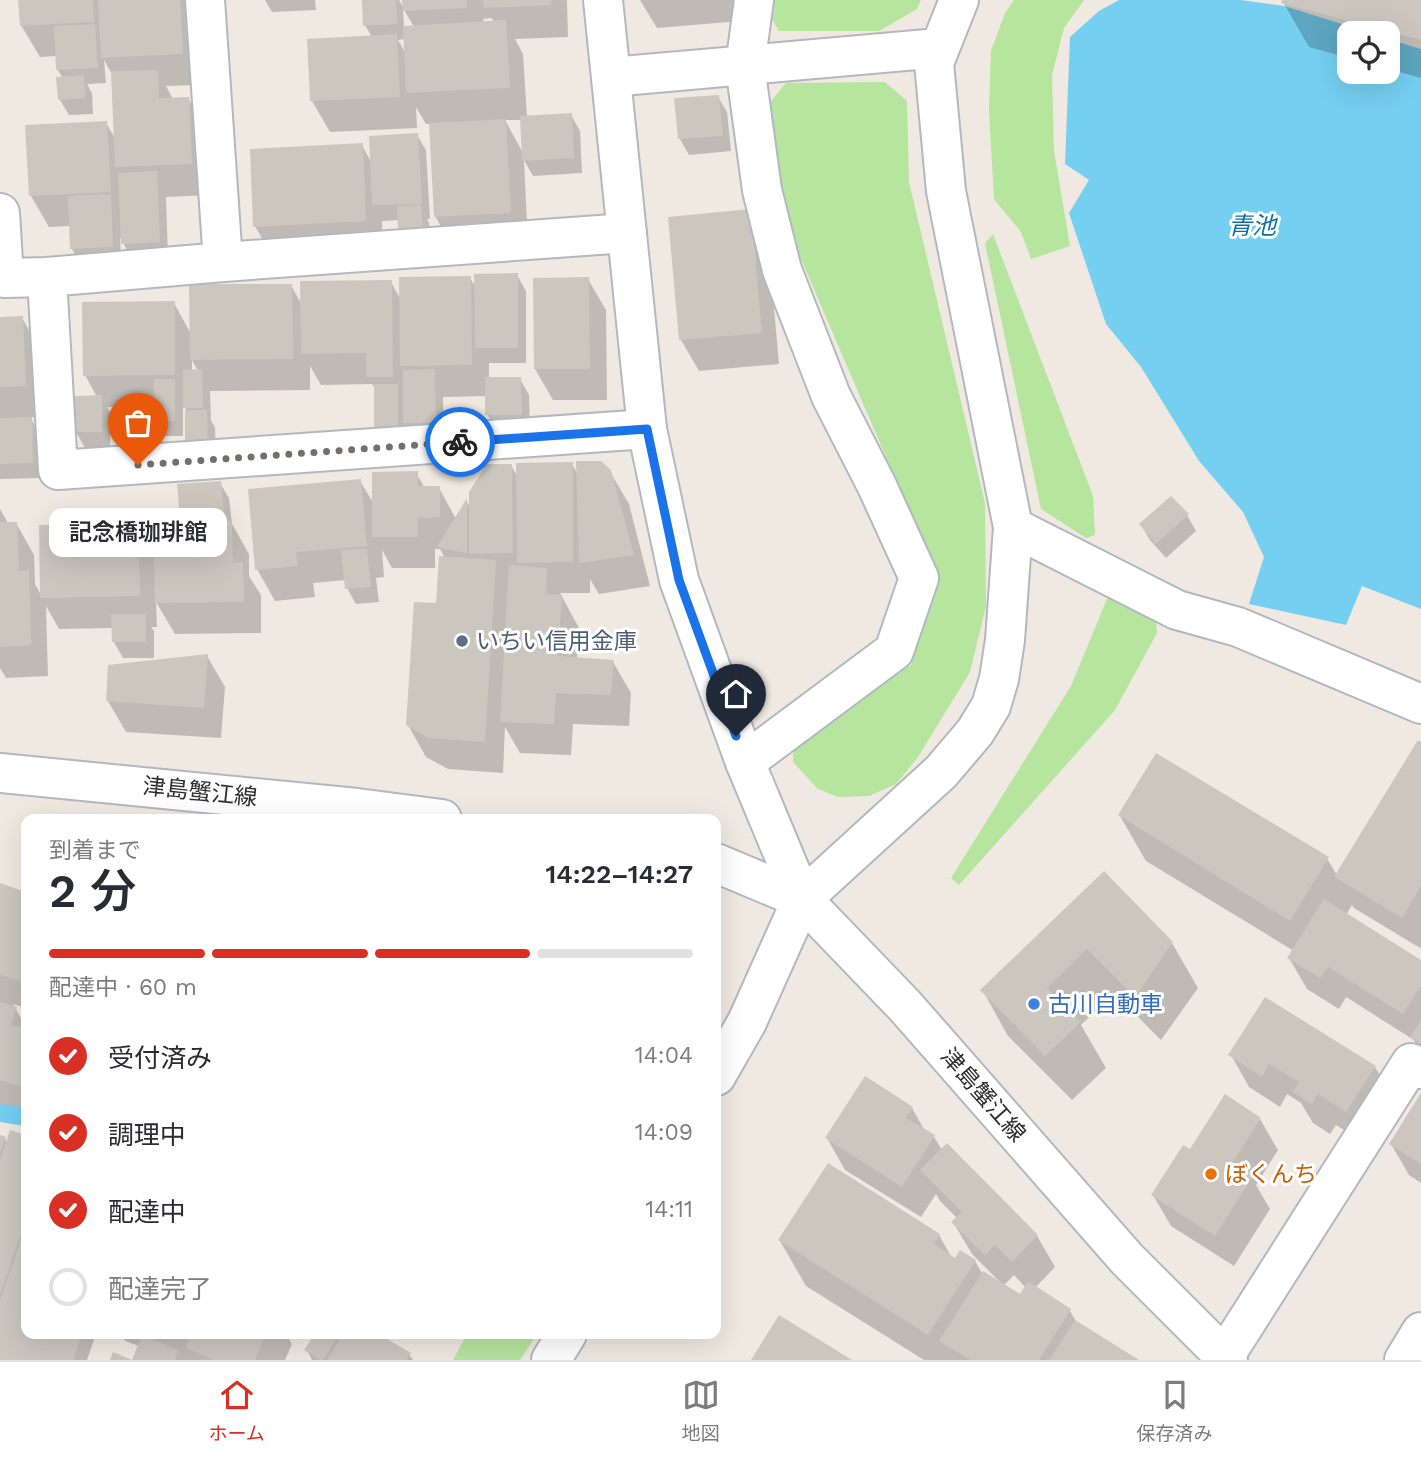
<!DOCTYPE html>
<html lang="ja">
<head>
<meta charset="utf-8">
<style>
  :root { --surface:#fff; --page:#f7f7f7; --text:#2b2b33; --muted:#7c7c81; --line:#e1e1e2; --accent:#d93025 }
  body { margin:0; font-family:"Work Sans","Noto Sans JP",sans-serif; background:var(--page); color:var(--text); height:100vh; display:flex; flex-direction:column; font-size:26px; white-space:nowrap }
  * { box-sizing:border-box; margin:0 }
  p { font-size:23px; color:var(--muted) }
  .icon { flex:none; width:38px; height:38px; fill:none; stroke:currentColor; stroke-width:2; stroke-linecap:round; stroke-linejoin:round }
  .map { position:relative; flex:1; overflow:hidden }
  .details { position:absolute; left:21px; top:814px; width:700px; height:525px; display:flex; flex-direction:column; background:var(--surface); border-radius:14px; box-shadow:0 7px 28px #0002 }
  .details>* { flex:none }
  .buttons { position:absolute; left:1337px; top:21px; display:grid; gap:14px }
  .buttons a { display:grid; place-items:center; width:63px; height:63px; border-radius:14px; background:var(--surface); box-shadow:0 7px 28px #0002; font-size:35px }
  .pin { position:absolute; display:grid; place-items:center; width:60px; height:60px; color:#fff; margin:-72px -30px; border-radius:50% 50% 50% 0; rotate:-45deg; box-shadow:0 0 7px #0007 }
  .pin .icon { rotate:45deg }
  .courier { position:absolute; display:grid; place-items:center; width:70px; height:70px; margin:-35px; border:5px solid #1a73e8; border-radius:50%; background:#fff; color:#222; box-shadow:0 2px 9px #0007 }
  .bubble { position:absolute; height:49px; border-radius:14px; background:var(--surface); box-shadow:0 7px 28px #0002; font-size:23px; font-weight:600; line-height:49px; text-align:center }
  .head em { font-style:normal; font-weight:600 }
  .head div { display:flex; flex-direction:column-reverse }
  .head { display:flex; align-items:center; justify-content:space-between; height:119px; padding:0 28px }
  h1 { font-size:46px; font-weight:600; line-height:52px }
  .bar { display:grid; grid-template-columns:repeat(4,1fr); gap:10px 7px; align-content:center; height:84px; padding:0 28px }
  .bar i { height:9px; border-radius:5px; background:var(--line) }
  .bar .current { background:var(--accent) }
  .bar p { grid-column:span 4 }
  ol { padding:0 28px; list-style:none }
  li { display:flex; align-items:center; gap:21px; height:77px }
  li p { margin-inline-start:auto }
  li .icon { padding:7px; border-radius:50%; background:var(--accent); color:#fff; stroke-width:4 }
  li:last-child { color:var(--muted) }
  li i { width:38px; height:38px; border:4px solid var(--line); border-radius:50% }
  .tab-bar { display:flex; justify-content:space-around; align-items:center; height:98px; border-top:2px solid var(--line); background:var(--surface); font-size:19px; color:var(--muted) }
  .tab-bar a { display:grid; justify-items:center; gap:4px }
  .tab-bar .current { color:var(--accent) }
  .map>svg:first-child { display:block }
</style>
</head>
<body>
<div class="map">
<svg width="1421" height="1360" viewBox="0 0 1421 1360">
  <rect width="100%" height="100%" fill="#efe9e1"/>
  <!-- green -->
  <g fill="#b6e59e">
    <polygon points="769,0 921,0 917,9 879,31 779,31 766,10"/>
    <polygon points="1014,0 1084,0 1064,28 1052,75 1054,151 1070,246 1031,259 1021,232 994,199 989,110 991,51 1005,13"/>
    <polygon points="885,82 907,101 909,182 985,503 986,606 970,672 918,757 896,784 869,796 838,797 818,789 793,762 794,742 911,665 938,578 801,259 763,111 786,83"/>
    <polygon points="993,234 1093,496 1095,535 1086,538 1041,509 985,243"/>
    <polygon points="1109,594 1156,622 1157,633 1115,710 959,885 951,878 1071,686"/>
    <polygon points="467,1334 537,1334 520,1360 453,1360"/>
  </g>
  <!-- water -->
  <polygon fill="#75cff0" points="1119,0 1240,0 1284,6 1371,33 1349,33 1349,72 1388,72 1388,39 1421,49 1421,609 1362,586 1346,625 1249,604 1264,557 1243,512 1199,461 1141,367 1106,324 1069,213 1089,180 1065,164 1070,37 1099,11"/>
  <!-- shadow -->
  <g fill="#0003" fill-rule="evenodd">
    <polygon points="20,0 196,0 200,85 166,86 173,99 188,98 206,130 209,195 166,197 168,257 132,259 120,237 121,263 81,264 72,249 71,226 49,227 31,196 106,123 116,140 112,74 104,60 106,83 87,84 92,93 93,114 69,115 60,100 63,78 57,69 57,56 40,57 21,25"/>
    <polygon points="265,0 315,0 316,10 272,12"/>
    <path d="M364 0H399L405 10 404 0H567L568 37 515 39 523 54 527 117 571 115 580 131 582 173 533 176 524 160 528 244 453 247 435 216 431 124H426L416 107 417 128 330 132 312 101 372 37 365 25ZM403 8 414 27 404 28ZM492 18 494 23H484L483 19ZM405 39 406 54 398 40ZM505 120H522L523 153Z"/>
    <polygon points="640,0 738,0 740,21 657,28"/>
    <polygon points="1284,0 1421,0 1421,78 1388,69 1388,33 1349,33 1349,58 1309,47 1283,2"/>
    <polygon points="718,97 727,112 731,151 689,155 680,139"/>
    <polygon points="417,135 426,150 430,219 427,219 429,223 431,243 408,244 399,228 399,220 382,221 383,252 273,258 255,226 362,145 372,164"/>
    <polygon points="750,211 768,242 779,364 699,371 681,340"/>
    <path d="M517 275 526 291V363H489V379H520L529 395 530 430H496L487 414V396L443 397 444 438H414L406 424V442H385L376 426V390L372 384 321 385 310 366V390L210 391 211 421 215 427 216 461 183 404V436H165L156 421V406L107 407 110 413V448H85L76 432 97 397 85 375 174 303 191 334 291 285 302 305 391 282 401 300 470 278 476 288ZM192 360 198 371H192Z"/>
    <polygon points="588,279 606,310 607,400 553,400 535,369"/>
    <polygon points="22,318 40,349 43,417 30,417 40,435 41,478 0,479 0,319"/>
    <polygon points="572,464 578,475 610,472 629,504 650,586 599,594 590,579 590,593 560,593 579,628 577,659 613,662 631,693 629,726 573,724 571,755 520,753 505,727 503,773 448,769 426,757 408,725 437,605 445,558 440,549 435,549 435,568 392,568 382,550 384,577 376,578 379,602 356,604 347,588 346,580 313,583 315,597 275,601 257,569 360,481 374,504 416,473 425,488 439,488 456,519 467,502 470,508 511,466 518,477"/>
    <polygon points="220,483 229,498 232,524 249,554 249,576 261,595 261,633 175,634 156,602 157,627 151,627 154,631 154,658 123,658 114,642 113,628 59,629 46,606 48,676 6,678 0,668 0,509 8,523 16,523 34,555 35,584 41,595 86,526 137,509 155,541 186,523 182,516"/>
    <polygon points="1187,515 1196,531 1166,558 1150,540 1141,525"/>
    <polygon points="207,656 225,687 221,738 126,732 108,701"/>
    <polygon points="1421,744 1421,947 1420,948 1354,908 1352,905 1346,915 1421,962 1421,1052 1414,1040 1346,997 1339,1009 1307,989 1289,958 1294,951 1146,861 1120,816 1327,859 1337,875"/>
    <polygon points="1104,874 1172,943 1198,988 1161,1040 1114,993 1081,1025 1106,1068 1072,1100 1008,1036 983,991"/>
    <polygon points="0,885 26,893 26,1008 13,1004 26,1027 26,1113 0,1105"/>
    <polygon points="1231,1055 1375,1067 1393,1098 1364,1142 1336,1125 1330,1134 1313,1123 1301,1103 1287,1094 1280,1107 1249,1087"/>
    <polygon points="1421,1096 1421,1183 1409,1175 1391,1144"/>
    <path d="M912 1108 925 1131 934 1137 942 1150 1037 1236 1055 1267 1035 1288 1070 1311 1077 1323 1136 1360H924L806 1286 780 1241 939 1235 952 1258 975 1261 983 1275 1000 1282 972 1254 953 1222 957 1218 940 1201 936 1194 921 1217 845 1170 827 1138ZM1014 1275 1026 1288 1021 1297 1003 1286Z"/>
    <polygon points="1260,1119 1278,1150 1256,1185 1270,1209 1234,1266 1171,1226 1153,1195 1190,1152"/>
    <polygon points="12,1132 26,1137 26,1334 96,1334 87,1360 0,1360 0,1137 5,1139 8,1144"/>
    <polygon points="121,1334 286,1334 292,1344 285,1360 134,1360 139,1346 125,1341"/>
    <polygon points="317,1334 333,1334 338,1337 340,1342 346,1334 376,1334 409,1354 413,1360 312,1360 307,1350"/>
  </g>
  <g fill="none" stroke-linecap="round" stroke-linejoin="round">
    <!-- stream -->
    <polyline stroke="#75cff0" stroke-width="18" points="0,1113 26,1117"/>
  </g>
  <!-- building -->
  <g fill="#cbc7bf">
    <polygon points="18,0 93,0 94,22 20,26"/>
    <polygon points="98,0 180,0 183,54 101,58"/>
    <polygon points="362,0 396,0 397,24 363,26"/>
    <polygon points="402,0 467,0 467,8 403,11"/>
    <polygon points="483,0 551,0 551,5 484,8"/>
    <polygon points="1282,0 1421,0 1421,40 1281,3"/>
    <polygon points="506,20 510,88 406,93 403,26"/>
    <polygon points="95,24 98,68 56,70 54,26"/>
    <polygon points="397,34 400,97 310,101 307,39"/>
    <polygon points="158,70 159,98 189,97 192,164 115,167 111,71"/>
    <polygon points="84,75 85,98 58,100 56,77"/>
    <polygon points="719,95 723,136 678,139 674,98"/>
    <polygon points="572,113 574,158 522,161 520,116"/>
    <polygon points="506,119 511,213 434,217 429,123"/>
    <polygon points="107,121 111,192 29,196 25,125"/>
    <polygon points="418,133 422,204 372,205 369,136"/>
    <polygon points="363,143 366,221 253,227 250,149"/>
    <polygon points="157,171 160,242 121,244 118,173"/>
    <polygon points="111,194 113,247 70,249 68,196"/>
    <polygon points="421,205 423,228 398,229 397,206"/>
    <polygon points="751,209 762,333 679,340 668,217"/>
    <polygon points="518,273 518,348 475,348 474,274"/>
    <polygon points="471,276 472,365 400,366 399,277"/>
    <polygon points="589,277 590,369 534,369 533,278"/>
    <polygon points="392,280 393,377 366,377 366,353 301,354 300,281"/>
    <polygon points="189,284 292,284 293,359 190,360"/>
    <polygon points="175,301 175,375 83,376 82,302"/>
    <polygon points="23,316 26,386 0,387 0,317"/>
    <polygon points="202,369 203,408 183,408 183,370"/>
    <polygon points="435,369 436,423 403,423 403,370"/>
    <polygon points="485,377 521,377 522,415 485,415"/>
    <rect x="154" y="379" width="21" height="42"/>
    <rect x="374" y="384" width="24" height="43"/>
    <polygon points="102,395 102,432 74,432 74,396"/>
    <polygon points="185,410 207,410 208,445 185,445"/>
    <polygon points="32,417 33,463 0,464 0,418"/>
    <polygon points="576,461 601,461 611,470 634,555 579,563"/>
    <polygon points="573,462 573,562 517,563 516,463"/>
    <polygon points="487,464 512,464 513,553 469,554 469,492"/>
    <polygon points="418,471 418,486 440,486 440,517 418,518 418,537 372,537 372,472"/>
    <polygon points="361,479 367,546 296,552 298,566 255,570 248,489"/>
    <polygon points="221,481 224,513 180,517 177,484"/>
    <polygon points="1171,496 1189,514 1156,544 1139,524"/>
    <polygon points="467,498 467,553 437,547"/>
    <polygon points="138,508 140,596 40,598 39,525 84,524 84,509"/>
    <polygon points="232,521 233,563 243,562 244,602 155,603 153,522"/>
    <polygon points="0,522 17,522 19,571 29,570 31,645 0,647"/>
    <polygon points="367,549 371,587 345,589 341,550"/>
    <polygon points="439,556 496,560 485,742 428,738 406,725 414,602 436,603"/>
    <polygon points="509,565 547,568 546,594 562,595 558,656 614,660 611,695 556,693 554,724 500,722"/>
    <polygon points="111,614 146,614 146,642 112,642"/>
    <polygon points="208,654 204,708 106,701 108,665"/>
    <polygon points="1418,740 1421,742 1421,886 1402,918 1334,877"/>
    <polygon points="1156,753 1329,857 1290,921 1118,815"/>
    <polygon points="1104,871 1173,942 1135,997 1087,949 1047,988 1081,1022 1045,1056 980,990"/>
    <polygon points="0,883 26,892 26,983 0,975"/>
    <polygon points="1324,899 1421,960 1421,986 1403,1014 1328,967 1320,978 1287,958"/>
    <polygon points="1265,997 1376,1066 1346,1112 1318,1094 1312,1104 1293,1092 1299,1082 1269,1064 1262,1077 1228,1055"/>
    <polygon points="0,1002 17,1007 11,1025 26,1029 26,1076 23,1087 0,1080"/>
    <polygon points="1421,1020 1421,1044 1410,1037"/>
    <polygon points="865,1076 913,1107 906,1118 935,1135 902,1187 825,1138"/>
    <polygon points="1421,1093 1421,1164 1389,1144"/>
    <polygon points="1225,1094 1261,1118 1232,1163 1253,1176 1215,1236 1151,1195 1183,1145 1190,1149"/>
    <polygon points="10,1130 26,1135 26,1219 0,1295 0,1160"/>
    <polygon points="0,1135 6,1137 0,1153"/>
    <polygon points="947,1143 1038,1235 1012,1262 995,1245 985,1255 951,1222 962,1212 920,1170"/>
    <polygon points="828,1163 940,1234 934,1244 955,1258 960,1250 976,1260 928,1335 778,1240"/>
    <polygon points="26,1225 26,1334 82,1334 73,1360 0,1360 0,1300"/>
    <polygon points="983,1271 1020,1294 1028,1281 1071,1309 1039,1360 970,1360 939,1341"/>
    <polygon points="779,1315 852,1360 751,1360"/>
    <polygon points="1075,1320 1139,1360 1049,1360"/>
    <polygon points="191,1334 266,1334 255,1360 215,1360 185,1348"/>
    <polygon points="315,1334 336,1334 339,1335 323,1360 320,1360 304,1350"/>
    <polygon points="343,1334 379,1334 411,1353 406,1360 327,1360"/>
    <polygon points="142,1335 178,1350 175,1360 110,1360 113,1352 132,1360"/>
  </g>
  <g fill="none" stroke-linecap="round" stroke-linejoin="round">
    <defs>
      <g id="minor">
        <polyline points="205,0 223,262"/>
        <polyline points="611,77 939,48"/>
        <polyline points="0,213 4,278 47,277 223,262 627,233"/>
        <polyline points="47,277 58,470 647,429"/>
        <polyline points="1013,527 1177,610 1238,627 1421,704"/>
        <polyline points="745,762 894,651 919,578 877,486 831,396 782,270 762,190 745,66 754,0"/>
        <polyline points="1224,1357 1411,1063 1421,1069"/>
        <polyline points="1404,1360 1421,1332"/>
      </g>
      <g id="tertiary">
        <polyline points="603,0 647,429 679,580 745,762 802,899"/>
        <polyline points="716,1076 747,1022 802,899 941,772 975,732 991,706 999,679 1005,640 1013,527 946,191 934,63 959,0"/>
        <polyline points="551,1360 567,1334"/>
      </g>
      <g id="secondary">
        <polyline points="0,773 357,808 442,819"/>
        <polyline points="716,863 802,899 905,1006 1127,1259 1228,1360"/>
      </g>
    </defs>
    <!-- minor casing -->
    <use href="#minor" stroke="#b4b7c1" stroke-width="42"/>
    <!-- tertiary casing -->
    <use href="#tertiary" stroke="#b4b7c1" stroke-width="42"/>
    <!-- secondary casing -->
    <use href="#secondary" stroke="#b4b7c1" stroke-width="42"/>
    <!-- minor -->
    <use href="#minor" stroke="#fff" stroke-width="38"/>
    <!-- tertiary -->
    <use href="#tertiary" stroke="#fff" stroke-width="38"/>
    <!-- secondary -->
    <use href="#secondary" stroke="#fff" stroke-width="38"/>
  </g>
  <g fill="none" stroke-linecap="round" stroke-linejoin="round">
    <!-- done -->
    <polyline stroke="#726f6d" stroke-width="7" stroke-dasharray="0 12.6" points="138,465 460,442"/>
    <!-- route -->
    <polyline stroke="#1a73e8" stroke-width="9" points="460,442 647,429 679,580 736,736"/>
  </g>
  <!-- markers -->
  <circle fill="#5c6f8a" stroke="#fff" stroke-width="2.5" cx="462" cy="641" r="7"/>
  <circle fill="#3f7fe0" stroke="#fff" stroke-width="2.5" cx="1034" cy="1004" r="7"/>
  <circle fill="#e8710a" stroke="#fff" stroke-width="2.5" cx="1211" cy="1174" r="7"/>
  <g text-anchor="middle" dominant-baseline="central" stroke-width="6" stroke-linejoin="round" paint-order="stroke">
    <!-- service labels -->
    <g font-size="23" fill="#4e5e75" stroke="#fff" text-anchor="start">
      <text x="476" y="641">いちい信用金庫</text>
    </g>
    <!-- street labels -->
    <g font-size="23" fill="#2e2e2e" stroke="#fff">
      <text transform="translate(200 792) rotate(6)">津島蟹江線</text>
      <text transform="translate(983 1095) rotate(49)">津島蟹江線</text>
    </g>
    <!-- shop labels -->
    <g font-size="23" fill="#366cbe" stroke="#fff" text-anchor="start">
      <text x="1048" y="1004">古川自動車</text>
    </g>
    <!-- food labels -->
    <g font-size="23" fill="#c56008" stroke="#fff" text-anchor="start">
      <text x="1225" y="1174">ぼくんち</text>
    </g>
    <!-- water labels -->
    <g font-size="24" font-style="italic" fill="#0d6fa3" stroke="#fff">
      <text x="1252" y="226">青池</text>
    </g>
  </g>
</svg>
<div class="buttons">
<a><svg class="icon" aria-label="locate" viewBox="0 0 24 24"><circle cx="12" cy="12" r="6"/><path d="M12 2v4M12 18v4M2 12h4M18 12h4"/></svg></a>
</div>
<div class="pin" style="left:138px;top:465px;background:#ea580c"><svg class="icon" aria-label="bag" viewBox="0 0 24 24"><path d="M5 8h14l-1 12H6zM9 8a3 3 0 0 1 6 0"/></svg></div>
<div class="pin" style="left:736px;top:736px;background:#1f2937"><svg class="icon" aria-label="home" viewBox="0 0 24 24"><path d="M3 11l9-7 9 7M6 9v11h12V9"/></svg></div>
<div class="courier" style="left:460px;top:442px"><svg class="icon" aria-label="bike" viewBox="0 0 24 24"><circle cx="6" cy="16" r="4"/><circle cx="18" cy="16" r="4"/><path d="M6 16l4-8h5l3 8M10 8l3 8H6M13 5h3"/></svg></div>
<div class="bubble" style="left:49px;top:508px;width:178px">記念橋珈琲館</div>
<section class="details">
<div class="head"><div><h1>2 分</h1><p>到着まで</p></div><em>14:22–14:27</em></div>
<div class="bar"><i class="current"></i><i class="current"></i><i class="current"></i><i></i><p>配達中 · 60 m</p></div>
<ol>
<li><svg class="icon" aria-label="check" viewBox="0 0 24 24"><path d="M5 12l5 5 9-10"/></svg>受付済み<p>14:04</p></li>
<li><svg class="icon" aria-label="check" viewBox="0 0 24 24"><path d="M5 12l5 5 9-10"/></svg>調理中<p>14:09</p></li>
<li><svg class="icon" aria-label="check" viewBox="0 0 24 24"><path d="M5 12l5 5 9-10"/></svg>配達中<p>14:11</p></li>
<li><i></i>配達完了</li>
</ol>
</section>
</div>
<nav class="tab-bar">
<a class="current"><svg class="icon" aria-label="home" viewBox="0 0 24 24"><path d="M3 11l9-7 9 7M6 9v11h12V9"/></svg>ホーム</a>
<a><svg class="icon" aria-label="map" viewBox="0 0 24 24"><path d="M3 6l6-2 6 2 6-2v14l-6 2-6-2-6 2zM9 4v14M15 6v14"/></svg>地図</a>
<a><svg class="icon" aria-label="saved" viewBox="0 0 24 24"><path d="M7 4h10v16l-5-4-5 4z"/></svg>保存済み</a>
</nav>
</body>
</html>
